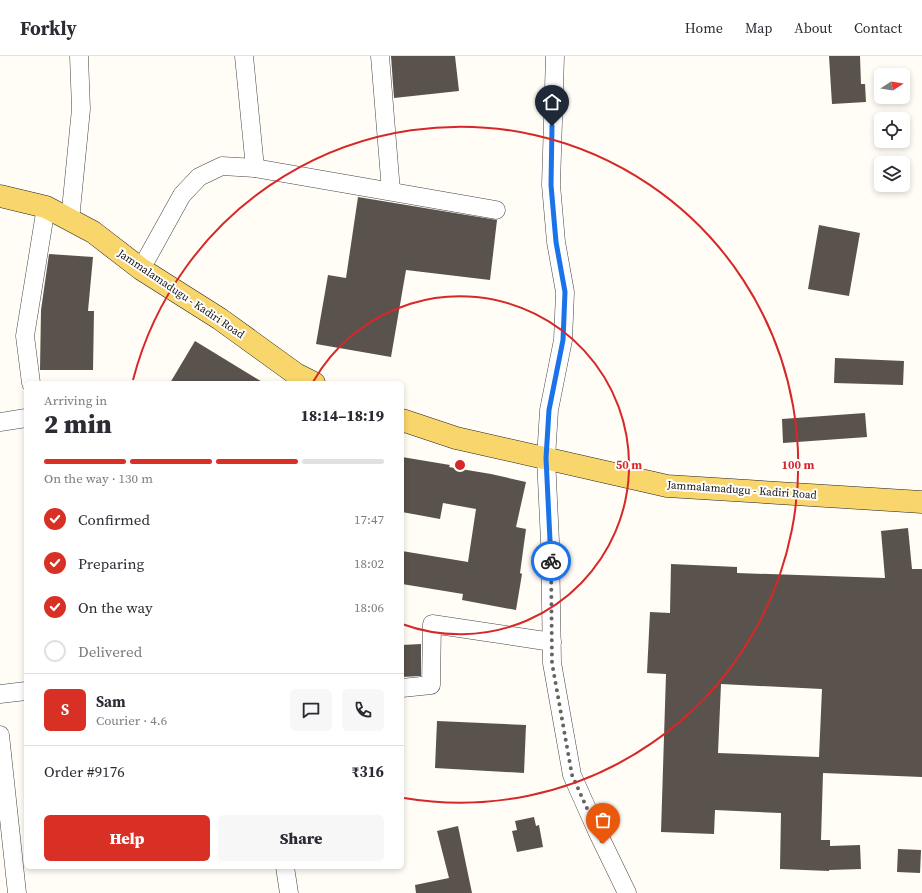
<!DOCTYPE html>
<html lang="en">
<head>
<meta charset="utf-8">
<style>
  :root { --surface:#fff; --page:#f7f7f7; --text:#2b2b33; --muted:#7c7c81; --line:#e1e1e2; --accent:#d93025 }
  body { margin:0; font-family:"Source Serif 4",serif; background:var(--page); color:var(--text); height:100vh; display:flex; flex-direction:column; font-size:15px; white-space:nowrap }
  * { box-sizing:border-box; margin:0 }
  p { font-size:13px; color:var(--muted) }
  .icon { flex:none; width:22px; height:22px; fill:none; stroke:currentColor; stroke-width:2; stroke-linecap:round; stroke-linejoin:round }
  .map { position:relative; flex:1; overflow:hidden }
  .panel { position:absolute; left:24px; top:325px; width:380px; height:488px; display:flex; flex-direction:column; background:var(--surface); border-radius:6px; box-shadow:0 2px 6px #0003 }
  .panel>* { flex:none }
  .needle { width:26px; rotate:78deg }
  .tools { position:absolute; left:874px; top:12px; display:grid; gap:8px }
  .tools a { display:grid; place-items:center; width:36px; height:36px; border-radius:6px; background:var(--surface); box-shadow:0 2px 6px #0003; font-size:20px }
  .pin { position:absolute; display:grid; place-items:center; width:34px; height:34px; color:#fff; margin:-41px -17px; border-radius:50% 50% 50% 0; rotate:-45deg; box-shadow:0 0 4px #0007 }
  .pin .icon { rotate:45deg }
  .courier { position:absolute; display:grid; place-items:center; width:40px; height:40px; margin:-20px; border:3px solid #1a73e8; border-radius:50%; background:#fff; color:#222; box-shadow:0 1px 5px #0007 }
  .headline em { font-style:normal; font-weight:800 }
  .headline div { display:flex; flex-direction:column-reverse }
  .headline { display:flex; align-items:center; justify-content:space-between; height:68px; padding:0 20px }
  h1 { font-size:26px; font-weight:800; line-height:30px }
  .bar { display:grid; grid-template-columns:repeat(4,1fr); gap:6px 4px; align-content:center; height:48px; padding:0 20px }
  .bar i { height:5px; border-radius:3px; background:var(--line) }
  .bar .selected { background:var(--accent) }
  .bar p { grid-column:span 4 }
  .line { display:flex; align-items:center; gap:10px; padding:0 20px; border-top:1px solid var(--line) }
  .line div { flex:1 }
  .round { display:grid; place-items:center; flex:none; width:42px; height:42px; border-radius:6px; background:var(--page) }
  ol { padding:0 20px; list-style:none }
  li { display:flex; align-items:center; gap:12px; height:44px }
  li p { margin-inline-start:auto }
  li .icon { padding:4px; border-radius:50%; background:var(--accent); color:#fff; stroke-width:4 }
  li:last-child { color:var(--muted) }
  li i { width:22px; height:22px; border:2px solid var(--line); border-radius:50% }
  .primary-button { display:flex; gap:8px; margin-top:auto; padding:8px 20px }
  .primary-button a { flex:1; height:46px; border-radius:6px; background:var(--accent); color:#fff; font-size:16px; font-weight:800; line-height:46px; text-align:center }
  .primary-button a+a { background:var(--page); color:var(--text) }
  header { display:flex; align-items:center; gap:24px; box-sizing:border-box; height:56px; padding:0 20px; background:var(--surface); border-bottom:1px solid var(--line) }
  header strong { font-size:19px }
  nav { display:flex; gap:22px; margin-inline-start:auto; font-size:14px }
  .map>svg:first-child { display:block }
</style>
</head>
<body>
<header>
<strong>Forkly</strong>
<nav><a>Home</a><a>Map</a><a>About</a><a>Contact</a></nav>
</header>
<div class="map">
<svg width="922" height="837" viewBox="0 0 922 837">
  <rect width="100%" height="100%" fill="#fffdf5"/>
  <!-- building -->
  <g fill="#5a524d" fill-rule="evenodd">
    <polygon points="391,0 455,0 459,35 394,42"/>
    <polygon points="829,0 860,0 861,28 865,28 866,46 832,48"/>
    <polygon points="358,141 497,164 490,224 406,214 391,301 316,288 328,219 346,222"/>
    <polygon points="819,169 860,177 849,240 808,233"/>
    <polygon points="49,198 93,201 88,255 94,255 93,314 40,314 41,254"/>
    <polygon points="195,285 264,327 170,327"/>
    <polygon points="835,302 904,305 903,329 834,327"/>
    <polygon points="865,357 867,381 783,387 782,363"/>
    <polygon points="402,401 450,409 449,411 491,418 526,426 516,471 526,473 520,517 522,518 516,554 462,544 463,538 402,528 402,495 468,506 476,453 443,447 440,463 402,456"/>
    <path d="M908 472 912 513H922V721L823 717 821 784H830V790L860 789 861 813 829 814V815L780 813 781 757 715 754 714 778 661 776 666 618 647 617 650 556 670 557 671 508 737 511V517L885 522 881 475ZM721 628 822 633 819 701 718 697Z"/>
    <polygon points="421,588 421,620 402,621 402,589"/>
    <polygon points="437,665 526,669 524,717 435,712"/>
    <polygon points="534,761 536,770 539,769 543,791 517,796 512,775 517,774 515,765"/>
    <polygon points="458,770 472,837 416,837 415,829 449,822 437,775"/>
    <polygon points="898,793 921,794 920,817 897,816"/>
  </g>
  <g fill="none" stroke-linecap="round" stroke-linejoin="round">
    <defs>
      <g id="minor">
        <polyline points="244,0 255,112"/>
        <polyline points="380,0 391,135"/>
        <polyline points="555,0 551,129 556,186 565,236 563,284 549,354 546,402 550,486 552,607 572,719 597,775 627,837"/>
        <polyline points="70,164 81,53 79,0"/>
        <polyline points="141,213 182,139 199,121 222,110 255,112 496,154"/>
        <polyline points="31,327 25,280 46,151"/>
        <polyline points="0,366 26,362"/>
        <polyline points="402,632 431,629 432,568 552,586"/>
        <polyline points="0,638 26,635"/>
        <polyline points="0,679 17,837"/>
        <polyline points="285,811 289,837"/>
      </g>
      <g id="primary">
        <polyline points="0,140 46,151 93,176 141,213 220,263 296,318 314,327"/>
        <polyline points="402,364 456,382 667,430 922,446"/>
      </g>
    </defs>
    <!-- minor casing -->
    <use href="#minor" stroke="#444" stroke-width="19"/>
    <!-- primary casing -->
    <use href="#primary" stroke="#222" stroke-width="23"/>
    <!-- minor -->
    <use href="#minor" stroke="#fff" stroke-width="18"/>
    <!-- primary -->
    <use href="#primary" stroke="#f9d66b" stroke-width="22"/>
  </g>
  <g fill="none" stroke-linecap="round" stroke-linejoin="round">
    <!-- done -->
    <polyline stroke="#646461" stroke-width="4" stroke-dasharray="0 7.2" points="551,505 552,607 572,719 603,788"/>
    <!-- route -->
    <polyline stroke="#1a73e8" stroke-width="5" points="551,505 546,402 549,354 563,284 565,236 556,186 551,129 552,70"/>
  </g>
  <!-- distance rings -->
  <g fill="none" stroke="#d62828" stroke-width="2">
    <path d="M313 326A169 169 0 1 1 402 568"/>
    <path d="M133 324A338 338 0 1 1 404 742"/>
  </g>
  <g text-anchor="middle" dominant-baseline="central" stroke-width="4" stroke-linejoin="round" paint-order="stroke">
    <!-- street labels -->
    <g font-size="11" fill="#111" stroke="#fff">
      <text transform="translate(181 238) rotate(34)">Jammalamadugu - Kadiri Road</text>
      <text transform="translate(742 434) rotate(4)">Jammalamadugu - Kadiri Road</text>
    </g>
  </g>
  <circle cx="460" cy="409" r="6" fill="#d62828" stroke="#fff" stroke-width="2"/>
  <g font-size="12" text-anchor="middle" font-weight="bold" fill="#d62828" stroke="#fff" stroke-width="4" stroke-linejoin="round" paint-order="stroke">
    <text x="629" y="413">50 m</text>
    <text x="798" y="413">100 m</text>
  </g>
</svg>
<div class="tools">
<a><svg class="needle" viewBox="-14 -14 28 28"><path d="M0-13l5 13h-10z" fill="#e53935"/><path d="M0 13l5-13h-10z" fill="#7c7c81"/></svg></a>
<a><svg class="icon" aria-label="locate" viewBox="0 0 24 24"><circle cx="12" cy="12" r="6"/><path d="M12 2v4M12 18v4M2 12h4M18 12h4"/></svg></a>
<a><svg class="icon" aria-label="layers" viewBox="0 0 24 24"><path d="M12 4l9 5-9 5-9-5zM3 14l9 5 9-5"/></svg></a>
</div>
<div class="pin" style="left:603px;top:788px;background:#ea580c"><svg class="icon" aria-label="bag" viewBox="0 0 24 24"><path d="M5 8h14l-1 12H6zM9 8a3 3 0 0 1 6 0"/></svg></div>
<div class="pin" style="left:552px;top:70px;background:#1f2937"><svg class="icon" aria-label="home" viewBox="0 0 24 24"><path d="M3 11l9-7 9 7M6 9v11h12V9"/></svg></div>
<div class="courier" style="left:551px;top:505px"><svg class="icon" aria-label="bike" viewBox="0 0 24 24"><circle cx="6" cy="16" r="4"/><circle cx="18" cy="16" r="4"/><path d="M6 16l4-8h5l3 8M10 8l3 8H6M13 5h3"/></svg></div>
<section class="panel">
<div class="headline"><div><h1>2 min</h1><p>Arriving in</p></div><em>18:14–18:19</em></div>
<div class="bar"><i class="selected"></i><i class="selected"></i><i class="selected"></i><i></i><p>On the way · 130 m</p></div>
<ol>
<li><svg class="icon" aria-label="check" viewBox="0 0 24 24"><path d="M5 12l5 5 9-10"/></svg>Confirmed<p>17:47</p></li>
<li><svg class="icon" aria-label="check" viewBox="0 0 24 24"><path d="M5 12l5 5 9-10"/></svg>Preparing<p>18:02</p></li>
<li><svg class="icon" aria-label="check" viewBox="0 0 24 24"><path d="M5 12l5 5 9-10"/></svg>On the way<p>18:06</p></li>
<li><i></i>Delivered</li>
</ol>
<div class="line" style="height:72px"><b class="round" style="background:var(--accent);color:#fff">S</b><div><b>Sam</b><p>Courier · 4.6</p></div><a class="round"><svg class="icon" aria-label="chat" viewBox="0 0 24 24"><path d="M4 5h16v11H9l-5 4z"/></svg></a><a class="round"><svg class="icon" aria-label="phone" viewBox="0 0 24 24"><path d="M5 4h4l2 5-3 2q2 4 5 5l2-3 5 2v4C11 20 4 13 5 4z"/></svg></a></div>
<div class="line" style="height:52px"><div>Order #9176</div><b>₹316</b></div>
<div class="primary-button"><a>Help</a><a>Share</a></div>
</section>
</div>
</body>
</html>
